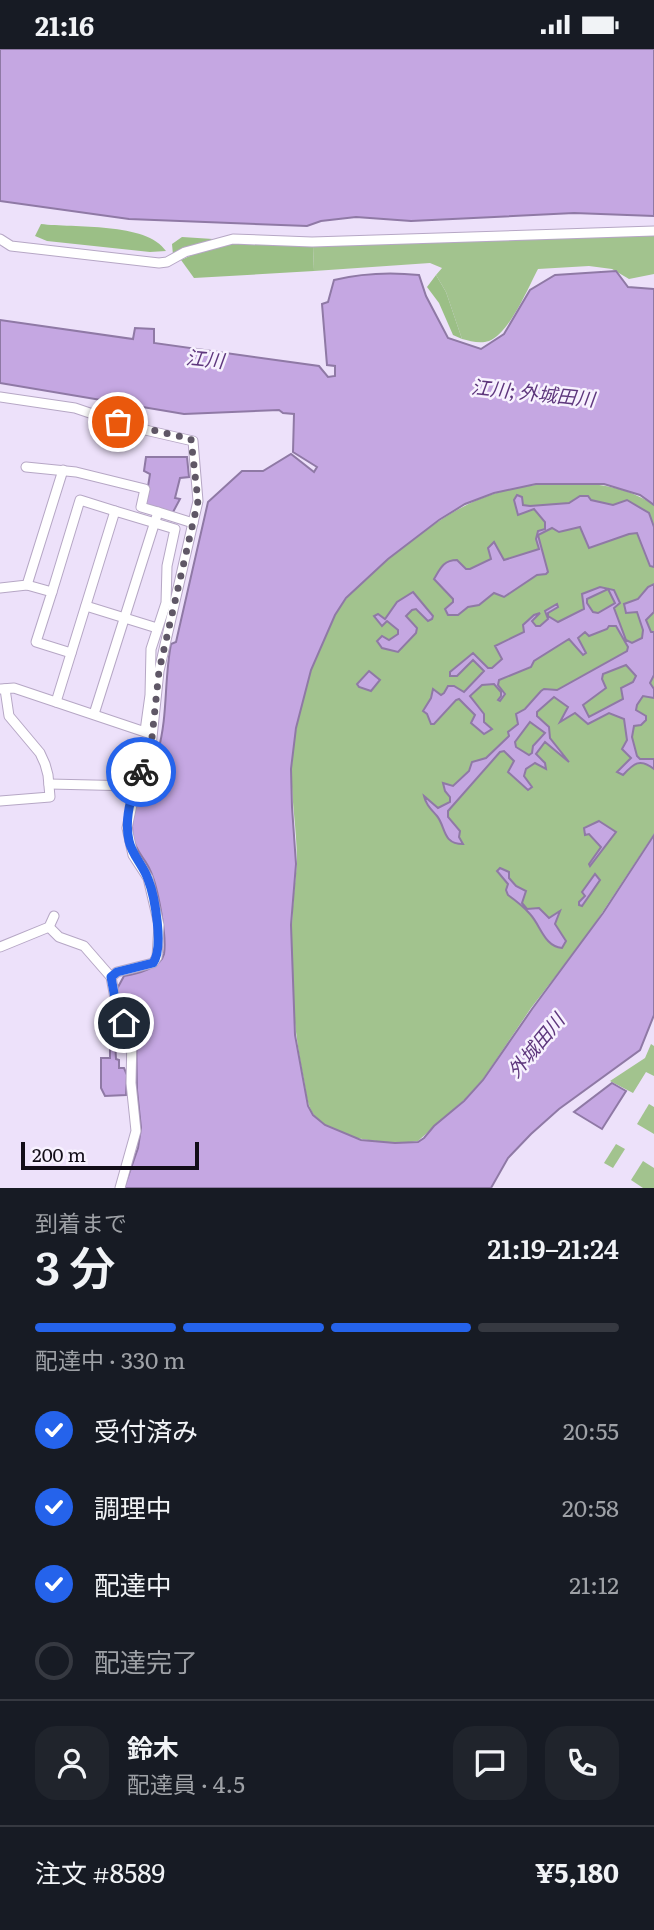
<!DOCTYPE html>
<html lang="ja">
<head>
<meta charset="utf-8">
<style>
  :root { --surface:#171b24; --page:#20242c; --text:#f1f3f6; --muted:#9ea1a6; --line:#363941; --accent:#2563eb }
  body { margin:0; font-family:Literata,"Noto Sans JP",serif; background:var(--page); color:var(--text); height:100vh; display:flex; flex-direction:column; font-size:26px; white-space:nowrap }
  * { box-sizing:border-box; margin:0 }
  p { font-size:23px; color:var(--muted) }
  .icon { flex:none; width:38px; height:38px; fill:none; stroke:currentColor; stroke-width:2; stroke-linecap:round; stroke-linejoin:round }
  .map { position:relative; height:1139px; overflow:hidden }
  .panel { display:flex; flex-direction:column; background:var(--surface); flex:1 }
  .panel>* { flex:none }
  .scale { position:absolute; left:21px; bottom:18px; width:178px; box-sizing:border-box; padding-left:7px; border:4px solid #120d17; border-top:0; font-size:19px; line-height:24px; white-space:nowrap; color:#120d17; -webkit-text-stroke:5px #f7f1fe; paint-order:stroke }
  .pin { position:absolute; display:grid; place-items:center; width:60px; height:60px; color:#fff; margin:-30px; border:4px solid #fff; border-radius:50%; box-shadow:0 2px 7px #0007 }
  .courier { position:absolute; display:grid; place-items:center; width:70px; height:70px; margin:-35px; border:5px solid #2563eb; border-radius:50%; background:#fff; color:#222; box-shadow:0 2px 9px #0007 }
  .head em { font-style:normal; font-weight:600 }
  .head div { display:flex; flex-direction:column-reverse }
  .head { display:flex; align-items:center; justify-content:space-between; height:119px; padding:0 35px }
  h1 { font-size:46px; font-weight:600; line-height:52px }
  .bar { display:grid; grid-template-columns:repeat(4,1fr); gap:10px 7px; align-content:center; height:84px; padding:0 35px }
  .bar i { height:9px; border-radius:5px; background:var(--line) }
  .bar .on { background:var(--accent) }
  .bar p { grid-column:span 4 }
  .line { display:flex; align-items:center; gap:18px; padding:0 35px; border-top:2px solid var(--line) }
  .line div { flex:1 }
  .round { display:grid; place-items:center; flex:none; width:74px; height:74px; border-radius:21px; background:var(--page) }
  ol { padding:0 35px; list-style:none }
  li { display:flex; align-items:center; gap:21px; height:77px }
  li p { margin-inline-start:auto }
  li .icon { padding:7px; border-radius:50%; background:var(--accent); color:#fff; stroke-width:4 }
  li:last-child { color:var(--muted) }
  li i { width:38px; height:38px; border:4px solid var(--line); border-radius:50% }
  .status { display:flex; justify-content:space-between; align-items:center; height:49px; padding:0 35px; background:var(--surface); direction:ltr }
  .status svg { height:19px; fill:currentColor }
  .map>svg:first-child { display:block }
</style>
</head>
<body>
<div class="status"><b>21:16</b><svg viewBox="0 0 49 12"><path d="M0 12V9h3v3zM5 12V6h3v6zM10 12V3h3v9zM15 12V0h3v12zM26 1h20v11H26zM47 4h2v5h-2z"/></svg></div>
<div class="map">
<svg width="654" height="1139" viewBox="0 0 654 1139">
  <rect width="100%" height="100%" fill="#ede1fa"/>
  <!-- green -->
  <g fill="#a2c38e">
    <path d="M654 184V225L629 230 612 220 589 217 538 220C528 239 509 285 489 292 480 295 470 292 462 290L446 243 436 226 442 219 430 214 314 222 313 197Z"/>
    <path d="M563 434C597 434 625 437 654 456V785L588 885 531 959 483 1030 464 1051 418 1092C391 1096 331 1091 314 1066 307 1057 306 1042 304 1031 290 965 288 893 296 825 300 787 288 745 293 704 298 656 316 589 346 550 360 533 379 517 396 504 454 458 488 437 563 434Z"/>
    <polygon points="651,995 654,997 654,1027 646,1023 633,1044 610,1032 645,1009"/>
    <polygon points="649,1055 654,1058 654,1085 637,1075"/>
    <polygon points="616,1095 625,1100 613,1119 604,1114"/>
    <polygon points="643,1112 654,1119 654,1139 643,1139 631,1131"/>
  </g>
  <!-- forest -->
  <g fill="#9bbf86">
    <path d="M41 175C73 179 147 173 166 202L150 203 47 192 35 187Z"/>
    <polygon points="182,188 213,190 173,206 172,195"/>
    <polygon points="233,193 313,197 314,222 194,229 181,211 205,200"/>
    <polygon points="436,226 446,243 462,290 453,286 439,254 427,238"/>
  </g>
  <!-- water -->
  <g fill="#c5a7e2" stroke="#8f79a5" stroke-width="2" fill-rule="evenodd">
    <polygon points="0,0 654,0 654,167 574,164 411,172 356,168 321,172 307,177 129,170 0,152"/>
    <path d="M616 222 628 238 654 240V456L640 446 604 435H536L494 444 465 455 439 471 388 510 346 549 335 566 311 621 296 679 291 720 292 758 296 815 291 876 295 986 308 1057 313 1066 325 1076 361 1091 395 1094 418 1093 424 1089 434 1077 464 1052 483 1031 532 960 603 864 654 786V966L640 1001 559 1060 531 1085 508 1109 491 1139H124L138 1099 141 1079 137 1041 136 983 121 955 117 940 124 927C136 925 161 919 164 905 167 887 158 838 150 821 145 809 135 802 133 788 127 756 150 730 158 702 168 667 164 631 171 595L176 593 208 453 242 422H263L291 405 314 423 317 418 293 403 294 365 283 364 279 361 184 365 0 334V271L133 290 135 279 154 280V294L319 317 328 328 335 327V317L327 316 322 255 328 253 334 231C363 224 390 223 419 226L426 247 448 289 481 300 504 285 530 241 555 226Z"/>
    <polygon points="146,408 187,408 189,428 180,429 175,449 180,450 172,465 145,456 150,425 144,422"/>
    <path d="M517 446 522 448 523 456 530 457 569 454 580 447H588L591 451 613 456 627 451 649 464 654 478V518L650 517 637 484 629 485 589 499 580 478 559 483 552 479 538 486 548 523 546 525 537 526 504 548 494 544 479 556 468 558 458 566H448L445 560 453 553V550L434 530C440 520 443 511 457 511L466 520H470L491 510 488 499 494 493 504 511 539 500 536 490 538 482 545 480V473L534 460 518 466 514 451Z"/>
    <path d="M654 535V563L646 571 651 583H654V626L650 634 654 640V649L643 647 637 656 636 661 646 667V671L641 676 634 677 632 688 637 707 640 710H654V720C640 709 634 714 623 726L617 723 631 709 622 700 627 691 624 670 609 664 588 675 575 664 560 673 568 658 554 648 537 663V667L549 678 550 689 569 713 545 693 536 705 545 714 546 720 535 714 526 720 524 727 532 738 528 741 508 723 514 712 504 702 500 703 448 762V768L460 782 459 788 463 795C442 795 446 778 437 767 431 760 426 756 424 747L438 759 450 753V748L445 742 443 734 453 737 469 722 472 713 486 709 509 687 508 683 518 675 516 665 525 660 541 642 544 640 557 641 627 602 628 598 616 577H609L607 580 589 587 585 583 578 589 586 604 583 606 569 590 534 612 531 618 499 631 498 636 505 645 500 652 498 651 501 647V643L494 635 482 636 470 647 484 665V673L492 680 484 685 471 674 475 666 459 650 456 651 434 675H431L427 665 423 662 431 649 433 640 441 646 444 644 448 637H454L464 643 484 622 473 611 457 627H450V623L473 604 488 619H492L502 610 495 597 524 583 523 576 534 566 540 564 532 572 536 577H540L548 570 545 562 557 555 558 558 548 564V567L558 573 584 560 582 545 600 538 614 541 620 554 614 559 626 591 632 594 642 589 643 581 637 563 626 564 624 555 638 550 648 538ZM608 540 615 554 598 564 593 563 587 554V550ZM626 616 636 627 633 633 621 639 623 650 589 668 583 656 606 639 602 630 603 625ZM530 673 545 684 533 697 532 704 529 706 516 698 515 693Z"/>
    <polygon points="413,543 433,567 432,570 428,572 416,560 412,561 406,567 417,579 416,584 398,603 382,599 377,592 382,587 389,591 398,585 398,581 387,572 382,577 374,567 378,565 385,570 397,553"/>
    <polygon points="369,622 380,631 371,642 359,638 357,635"/>
    <polygon points="599,772 616,783 590,817 589,815 601,798 589,785 585,786 584,779"/>
    <path d="M500 819 509 823V829L516 837 526 842 522 854 527 860 539 859 549 869 560 862 555 875 566 892 562 899C544 897 541 877 530 865 524 858 515 851 508 846L506 841 508 835 497 822Z"/>
    <polygon points="595,825 600,831 582,857 579,856 579,853 585,847 582,843"/>
    <polygon points="118,974 125,987 123,992 127,994 115,992 116,1010 119,1011 119,1019 124,1019 127,1026 126,1046 105,1047 101,1039 101,1009 110,1009 110,984"/>
    <polygon points="612,1034 626,1042 602,1080 574,1063"/>
  </g>
  <g fill="none" stroke-linecap="round" stroke-linejoin="round">
    <defs>
      <g id="minor">
        <polyline points="0,190 11,197 159,214 167,213 185,203 233,190 312,193 654,182"/>
        <polyline points="0,348 75,359 128,377 193,392 198,452 159,622 151,698 136,737 127,779 133,806 148,829 159,876 157,908 153,914 117,923 111,928"/>
        <polyline points="26,418 76,423 145,440 141,458 158,463"/>
        <polyline points="27,536 52,543 36,593 71,604"/>
        <polyline points="0,539 27,536 63,421"/>
        <polyline points="52,543 80,451 115,462"/>
        <polyline points="86,557 157,579"/>
        <polyline points="1,640 14,639 148,684"/>
        <polyline points="56,653 115,462 175,480 167,517 166,554 151,600 150,646 145,682"/>
        <polyline points="94,665 158,463 193,474"/>
        <polyline points="49,735 136,737"/>
        <polyline points="0,752 50,748 48,726 45,715 40,704 9,667 5,640"/>
        <polyline points="49,878 59,888 84,897 111,928 117,960 132,987 131,1034 136,1082 120,1139"/>
        <polyline points="0,898 49,878 54,867"/>
      </g>
    </defs>
    <!-- minor casing -->
    <use href="#minor" stroke="#b6a7c5" stroke-width="11"/>
    <!-- minor -->
    <use href="#minor" stroke="#fff" stroke-width="9"/>
  </g>
  <g fill="none" stroke-linecap="round" stroke-linejoin="round">
    <!-- done -->
    <polyline stroke="#5f5766" stroke-width="7" stroke-dasharray="0 12.6" points="118,373 191,390 198,452 159,622 151,698 141,723"/>
    <!-- route -->
    <path stroke="#2563eb" stroke-width="9" d="M124 974 117 960 111 928 117 923 153 914C164 899 155 848 148 830 143 816 132 806 129 792 124 770 132 743 141 723"/>
  </g>
  <g text-anchor="middle" dominant-baseline="central" stroke-width="5" stroke-linejoin="round" paint-order="stroke">
    <!-- water labels -->
    <g font-size="19" font-style="italic" fill="#5e377d" stroke="#f7f1fe">
      <text transform="translate(205 309) rotate(6)">江川</text>
      <text transform="translate(533 343) rotate(6)">江川; 外城田川</text>
      <text transform="translate(535 996) rotate(-50)">外城田川</text>
    </g>
  </g>
</svg>
<div class="scale">200 m</div>
<div class="pin" style="left:118px;top:373px;background:#ea580c"><svg class="icon" aria-label="bag" viewBox="0 0 24 24"><path d="M5 8h14l-1 12H6zM9 8a3 3 0 0 1 6 0"/></svg></div>
<div class="pin" style="left:124px;top:974px;background:#1f2937"><svg class="icon" aria-label="home" viewBox="0 0 24 24"><path d="M3 11l9-7 9 7M6 9v11h12V9"/></svg></div>
<div class="courier" style="left:141px;top:723px"><svg class="icon" aria-label="bike" viewBox="0 0 24 24"><circle cx="6" cy="16" r="4"/><circle cx="18" cy="16" r="4"/><path d="M6 16l4-8h5l3 8M10 8l3 8H6M13 5h3"/></svg></div>
</div>
<section class="panel">
<div class="head"><div><h1>3 分</h1><p>到着まで</p></div><em>21:19–21:24</em></div>
<div class="bar"><i class="on"></i><i class="on"></i><i class="on"></i><i></i><p>配達中 · 330 m</p></div>
<ol>
<li><svg class="icon" aria-label="check" viewBox="0 0 24 24"><path d="M5 12l5 5 9-10"/></svg>受付済み<p>20:55</p></li>
<li><svg class="icon" aria-label="check" viewBox="0 0 24 24"><path d="M5 12l5 5 9-10"/></svg>調理中<p>20:58</p></li>
<li><svg class="icon" aria-label="check" viewBox="0 0 24 24"><path d="M5 12l5 5 9-10"/></svg>配達中<p>21:12</p></li>
<li><i></i>配達完了</li>
</ol>
<div class="line" style="height:126px"><a class="round"><svg class="icon" aria-label="person" viewBox="0 0 24 24"><circle cx="12" cy="8" r="4"/><path d="M4 21q1-7 8-7t8 7"/></svg></a><div><b>鈴木</b><p>配達員 · 4.5</p></div><a class="round"><svg class="icon" aria-label="chat" viewBox="0 0 24 24"><path d="M4 5h16v11H9l-5 4z"/></svg></a><a class="round"><svg class="icon" aria-label="phone" viewBox="0 0 24 24"><path d="M5 4h4l2 5-3 2q2 4 5 5l2-3 5 2v4C11 20 4 13 5 4z"/></svg></a></div>
<div class="line" style="height:91px"><div>注文 #8589</div><b>¥5,180</b></div>
</section>
</body>
</html>
